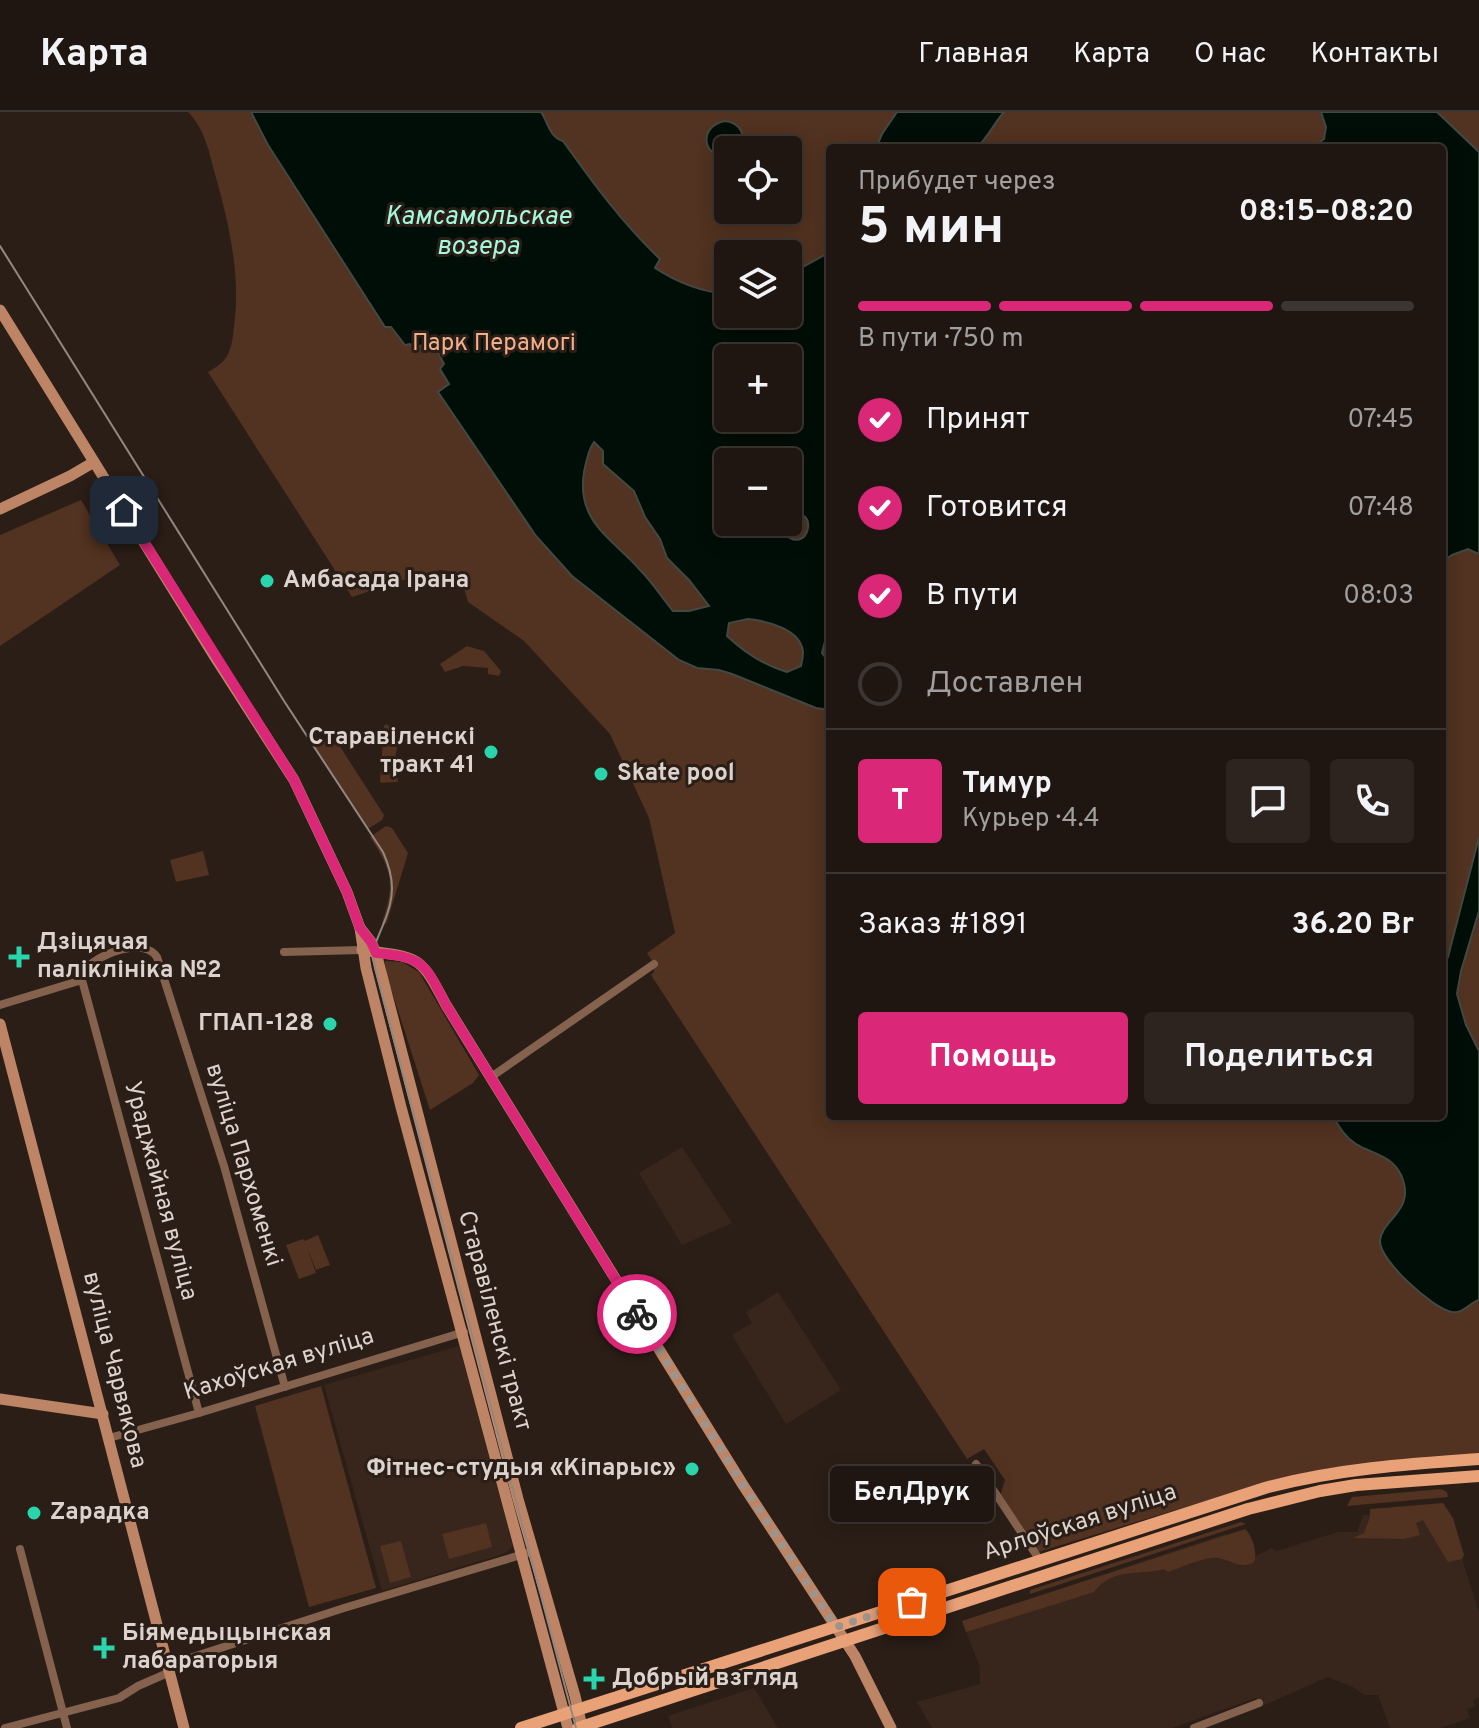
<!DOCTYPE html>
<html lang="ru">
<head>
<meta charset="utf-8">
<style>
  :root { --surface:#201611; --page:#2d231f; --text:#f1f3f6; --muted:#a29f9f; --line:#3d3531; --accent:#db2777 }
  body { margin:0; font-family:Overpass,sans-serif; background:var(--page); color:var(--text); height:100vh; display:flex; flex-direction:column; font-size:30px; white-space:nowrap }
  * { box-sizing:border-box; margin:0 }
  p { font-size:26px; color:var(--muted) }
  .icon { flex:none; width:44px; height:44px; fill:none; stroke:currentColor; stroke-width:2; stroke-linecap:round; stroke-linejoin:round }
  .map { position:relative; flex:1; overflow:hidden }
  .drawer { position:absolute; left:826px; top:32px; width:620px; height:976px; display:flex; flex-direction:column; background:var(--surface); border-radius:8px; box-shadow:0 4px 20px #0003,0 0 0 2px var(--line) }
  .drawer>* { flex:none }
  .fabs { position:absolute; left:714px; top:24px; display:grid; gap:16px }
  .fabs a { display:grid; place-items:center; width:88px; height:88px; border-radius:8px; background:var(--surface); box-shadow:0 4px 20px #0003,0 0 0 2px var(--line); font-size:40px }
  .pin { position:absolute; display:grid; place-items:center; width:68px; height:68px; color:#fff; margin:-34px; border-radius:16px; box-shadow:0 4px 12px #0006 }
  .courier { position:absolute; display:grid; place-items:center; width:80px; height:80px; margin:-40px; border:6px solid #db2777; border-radius:50%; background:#fff; color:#222; box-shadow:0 2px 10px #0007 }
  .bubble { position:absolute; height:56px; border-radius:8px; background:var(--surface); box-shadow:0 4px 20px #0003,0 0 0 2px var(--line); font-size:26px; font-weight:700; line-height:56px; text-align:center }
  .headline em { font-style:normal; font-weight:700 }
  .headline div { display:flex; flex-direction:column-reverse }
  .headline { display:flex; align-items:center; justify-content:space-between; height:136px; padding:0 32px }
  h1 { font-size:52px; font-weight:700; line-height:60px }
  .bar { display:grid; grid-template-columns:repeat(4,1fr); gap:12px 8px; align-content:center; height:96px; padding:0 32px }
  .bar i { height:10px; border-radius:6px; background:var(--line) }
  .bar .current { background:var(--accent) }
  .bar p { grid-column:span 4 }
  .line { display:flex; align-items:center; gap:20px; padding:0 32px; border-top:2px solid var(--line) }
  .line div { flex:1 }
  .round { display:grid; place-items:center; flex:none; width:84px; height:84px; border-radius:8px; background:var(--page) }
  ol { padding:0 32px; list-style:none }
  li { display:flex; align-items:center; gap:24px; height:88px }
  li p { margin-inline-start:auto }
  li .icon { padding:8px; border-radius:50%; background:var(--accent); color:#fff; stroke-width:4 }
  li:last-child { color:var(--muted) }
  li i { width:44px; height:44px; border:4px solid var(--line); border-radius:50% }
  .button { display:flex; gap:16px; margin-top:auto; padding:16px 32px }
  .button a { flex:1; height:92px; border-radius:8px; background:var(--accent); color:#fff; font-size:32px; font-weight:700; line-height:92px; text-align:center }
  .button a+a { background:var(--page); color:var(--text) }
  header { display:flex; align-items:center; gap:48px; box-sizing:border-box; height:112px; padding:0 40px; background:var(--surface); border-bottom:2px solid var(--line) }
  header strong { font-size:38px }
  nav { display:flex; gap:44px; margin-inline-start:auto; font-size:28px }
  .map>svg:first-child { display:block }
</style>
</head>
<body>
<header>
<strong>Карта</strong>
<nav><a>Главная</a><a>Карта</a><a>О нас</a><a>Контакты</a></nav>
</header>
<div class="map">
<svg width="1479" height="1616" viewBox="0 0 1479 1616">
  <rect width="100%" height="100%" fill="#2b1e17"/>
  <!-- built -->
  <g fill="#38261c">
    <polygon points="682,1035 732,1111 682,1133 639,1061"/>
    <polygon points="778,1180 841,1278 786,1312 732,1223 752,1211 746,1200"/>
    <polygon points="459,1234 513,1434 506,1441 382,1479 324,1273"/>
    <polygon points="1438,1398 1453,1408 1463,1450 1479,1500 1479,1586 1473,1588 1475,1594 1467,1597 1470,1606 1441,1616 1390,1616 1378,1583 1364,1583 1353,1575 1328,1565 1260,1595 1256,1586 1172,1616 932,1616 917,1590 980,1572 980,1555 962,1509 1225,1422 1249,1447 1272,1436 1277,1439 1338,1420 1357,1420 1363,1403"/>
    <polygon points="754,1576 778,1616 672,1616 668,1604"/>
  </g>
  <!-- green -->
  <g fill="#523220" fill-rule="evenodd">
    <path d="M188 0H1479V1343L1330 1356 1277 1367 1035 1441 999 1387 1005 1368 984 1337 967 1347 651 863 654 860V852L647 841 675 821 649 706 610 622 524 529 468 490 462 469 456 463 448 459 440 458 403 468 352 485 208 260C215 256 223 251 227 244 232 235 233 225 234 214 241 163 229 112 215 62 209 40 205 17 188 0ZM830 36H1442V1004H830ZM728 38H788V98H728ZM728 142H788V202H728ZM728 246H788V306H728ZM728 350H788V410H728Z"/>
    <polygon points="81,388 120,453 0,534 0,423"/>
    <polygon points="467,534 484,539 501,559 499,564 488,562 488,556 463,554 445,560 440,552"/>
    <polygon points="386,612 400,621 395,646 398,670 381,671 380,669 384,614"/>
    <polygon points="332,622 384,703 382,708 368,717 314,634"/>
    <path d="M386 714 392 716 408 741 387 810 384 813 382 811C395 771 393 760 370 725Z"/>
    <polygon points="203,739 209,763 176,770 170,748"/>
    <polygon points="385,849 402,850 419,860 479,963 473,971 430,998 386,861"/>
    <polygon points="318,1123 330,1153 316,1158 307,1135 316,1161 299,1167 286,1133 303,1127 305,1129"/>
    <polygon points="321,1274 376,1476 309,1495 255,1294"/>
    <polygon points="1441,1377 1447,1380 1448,1385 1347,1394 1352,1385"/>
    <polygon points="1443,1391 1453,1406 1464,1443 1462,1447 1448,1450 1423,1408 1416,1411 1420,1423 1403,1427 1353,1426 1364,1421 1370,1405 1370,1397"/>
    <polygon points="1241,1410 1246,1412 1030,1482 1030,1478"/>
    <polygon points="486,1411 492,1435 449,1447 442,1422"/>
    <path d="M1245 1417C1252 1423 1258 1441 1254 1450 1241 1458 1232 1448 1218 1446 1206 1444 1180 1456 1168 1460L1164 1457C1138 1464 1113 1455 1094 1480L966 1520 962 1509Z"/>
    <polygon points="401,1429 411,1465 390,1471 380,1434"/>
  </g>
  <!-- water -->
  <g fill="#000e08" stroke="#424943" stroke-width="2" fill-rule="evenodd">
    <path d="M251 0H541C548 10 549 25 563 29 593 71 622 111 660 147L655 156C678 171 700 180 728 182V202H788V168L790 167 788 163 830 140V510L822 541 830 551V598L816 596 732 562 719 558 697 556 679 548 572 464 536 424 438 280 449 272 440 257 444 252 433 231 414 235 410 232 405 233 391 215H385L268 33ZM728 246H788V306H728ZM594 330 603 339V352L634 379 645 405 660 427 667 446 689 468 709 494 689 499H673C662 486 653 471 641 459 612 426 576 410 584 360 586 350 588 338 594 330ZM728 350H788V404C822 391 808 448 783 420V410H728ZM748 507C767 509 801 517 803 540 803 545 802 549 801 554L787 560C763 553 745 541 727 524L729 511Z"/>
    <path d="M897 0H1004C994 11 987 27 976 36H876L882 22Z"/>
    <polygon points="1321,0 1437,0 1479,40 1479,442 1468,437 1452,443 1442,450 1442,36 1312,36 1324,27 1326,15"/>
    <path d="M725 9C741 11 747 24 740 38H728L727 45C701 44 699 14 725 9Z"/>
    <path d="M1479 725V799L1461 859 1457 882 1466 913 1479 939V1188C1469 1191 1463 1202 1452 1200 1433 1197 1379 1148 1380 1129 1381 1107 1417 1099 1401 1063 1392 1043 1372 1042 1356 1032 1345 1025 1339 1015 1333 1004H1442V853L1448 845Z"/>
  </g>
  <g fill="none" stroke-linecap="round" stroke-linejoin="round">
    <!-- street -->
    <g stroke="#84624e" stroke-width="8">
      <polyline points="284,840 362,838"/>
      <path d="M82 868C83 862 83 860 87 856 100 841 144 825 157 845L224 1054 285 1275"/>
      <polyline points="82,868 199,1301"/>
      <polyline points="0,893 82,868"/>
      <polyline points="491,965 654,852"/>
      <polyline points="109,1326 199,1301 464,1220"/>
      <polyline points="976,1352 1039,1447"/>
      <polyline points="20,1437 67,1616"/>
      <polyline points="168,1553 344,1496 534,1439"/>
      <polyline points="5,1616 119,1586 138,1574 170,1560"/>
      <polyline points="1194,1616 1259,1591"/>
    </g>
    <!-- secondary -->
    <g stroke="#bd8566" stroke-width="11">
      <polyline points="0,198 215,545 294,668 347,780 360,816 366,856 401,995 568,1616"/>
      <polyline points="0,397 70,364 94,350"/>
      <polyline points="360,816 371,830 376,841 518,1387 575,1584 582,1615"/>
      <path d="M362 838C419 846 419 841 446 893L743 1373 855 1544 891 1616"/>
      <polyline points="0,912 184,1616"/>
      <polyline points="0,1287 103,1302"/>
    </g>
    <!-- primary -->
    <g stroke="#e9a178" stroke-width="12">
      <path d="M521 1616 1265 1376C1335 1357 1407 1352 1479 1347"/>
      <polyline points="578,1616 1248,1397 1320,1379 1356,1373 1479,1364"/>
    </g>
    <!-- tram -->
    <path stroke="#928882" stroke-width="2" d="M0 134 284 589 383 740C395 767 395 785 383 813 376 831 371 836 375 856L576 1616"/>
  </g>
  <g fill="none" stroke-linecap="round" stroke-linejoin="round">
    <!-- done -->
    <polyline stroke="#9e948e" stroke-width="8" stroke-dasharray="0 14.4" points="637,1202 743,1373 836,1515 912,1490"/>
    <!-- route -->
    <path stroke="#db2777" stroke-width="10" d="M124 398 294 668 347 780 360 816 371 830 376 841C424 845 425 852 446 893L637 1202"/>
  </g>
  <!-- markers -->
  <g fill="#28d5ad" stroke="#2b1e17" stroke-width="3">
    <circle cx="267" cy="469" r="8"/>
    <circle cx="491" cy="640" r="8"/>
    <circle cx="601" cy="662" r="8"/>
    <path d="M15 833h8v8h8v8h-8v8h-8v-8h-8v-8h8z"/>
    <circle cx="330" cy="912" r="8"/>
    <circle cx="692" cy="1357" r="8"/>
    <circle cx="34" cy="1401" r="8"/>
    <path d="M100 1524h8v8h8v8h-8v8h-8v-8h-8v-8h8z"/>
    <path d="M590 1555h8v8h8v8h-8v8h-8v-8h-8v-8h8z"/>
  </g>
  <g text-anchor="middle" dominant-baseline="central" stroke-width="6" stroke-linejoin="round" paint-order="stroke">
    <!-- park labels -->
    <g font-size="24" fill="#f1b08c" stroke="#2b1e17">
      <text x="494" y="232">Парк Перамогі</text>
    </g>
    <!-- poi labels -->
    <g font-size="24" font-weight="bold" fill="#dcd3ce" stroke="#2b1e17" text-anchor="start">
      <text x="283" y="469">Амбасада Ірана</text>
      <text x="475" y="626" text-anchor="end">Старавіленскі<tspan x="475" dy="28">тракт 41</tspan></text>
      <text x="617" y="662">Skate pool</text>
      <text x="37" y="831">Дзіцячая<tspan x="37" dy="28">паліклініка №2</tspan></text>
      <text x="314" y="912" text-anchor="end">ГПАП-128</text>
      <text x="676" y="1357" text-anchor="end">Фітнес-студыя «Кіпарыс»</text>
      <text x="50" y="1401">Zарадка</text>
      <text x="122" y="1522">Біямедыцынская<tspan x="122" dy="28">лабараторыя</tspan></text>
      <text x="612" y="1567">Добрый взгляд</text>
    </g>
    <!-- street labels -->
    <g font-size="24" fill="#dcd3ce" stroke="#2b1e17">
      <text transform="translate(243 1053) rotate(73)">вуліца Пархоменкі</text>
      <text transform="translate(160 1079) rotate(75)">Ураджайная вуліца</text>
      <text transform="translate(494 1209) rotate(75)">Старавіленскі тракт</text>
      <text transform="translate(279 1253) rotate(-17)">Кахоўская вуліца</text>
      <text transform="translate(114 1258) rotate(76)">вуліца Чарвякова</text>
      <text transform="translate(1080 1411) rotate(-18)">Арлоўская вуліца</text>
    </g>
    <!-- water labels -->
    <g font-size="26" font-style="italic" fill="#a4f8dd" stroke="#2b1e17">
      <text x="478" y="105">Камсамольскае<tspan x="478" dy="30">возера</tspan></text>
    </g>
  </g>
</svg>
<div class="fabs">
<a><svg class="icon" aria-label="locate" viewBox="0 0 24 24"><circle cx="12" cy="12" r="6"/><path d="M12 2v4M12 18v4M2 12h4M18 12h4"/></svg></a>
<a><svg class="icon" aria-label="layers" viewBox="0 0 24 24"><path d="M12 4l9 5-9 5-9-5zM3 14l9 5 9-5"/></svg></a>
<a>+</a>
<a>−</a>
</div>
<div class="pin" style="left:912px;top:1490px;background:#ea580c"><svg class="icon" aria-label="bag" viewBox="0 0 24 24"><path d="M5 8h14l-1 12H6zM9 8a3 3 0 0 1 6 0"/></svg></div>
<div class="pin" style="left:124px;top:398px;background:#1f2937"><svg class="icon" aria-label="home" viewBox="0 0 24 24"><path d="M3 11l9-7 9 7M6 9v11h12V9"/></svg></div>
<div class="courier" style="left:637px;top:1202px"><svg class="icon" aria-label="bike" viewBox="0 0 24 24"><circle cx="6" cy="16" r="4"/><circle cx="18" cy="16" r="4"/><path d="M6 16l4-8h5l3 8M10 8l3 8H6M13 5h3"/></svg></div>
<div class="bubble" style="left:830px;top:1354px;width:164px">БелДрук</div>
<section class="drawer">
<div class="headline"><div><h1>5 мин</h1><p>Прибудет через</p></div><em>08:15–08:20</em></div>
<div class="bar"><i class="current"></i><i class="current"></i><i class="current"></i><i></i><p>В пути · 750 m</p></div>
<ol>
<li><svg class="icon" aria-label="check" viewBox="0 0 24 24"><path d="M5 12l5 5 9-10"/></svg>Принят<p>07:45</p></li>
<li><svg class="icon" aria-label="check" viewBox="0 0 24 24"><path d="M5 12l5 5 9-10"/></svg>Готовится<p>07:48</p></li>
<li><svg class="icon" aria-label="check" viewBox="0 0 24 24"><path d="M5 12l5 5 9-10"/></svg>В пути<p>08:03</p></li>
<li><i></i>Доставлен</li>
</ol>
<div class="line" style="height:144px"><b class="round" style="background:var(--accent);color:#fff">Т</b><div><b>Тимур</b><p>Курьер · 4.4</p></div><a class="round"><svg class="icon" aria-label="chat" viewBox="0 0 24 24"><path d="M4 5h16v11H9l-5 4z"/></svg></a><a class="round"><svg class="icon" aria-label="phone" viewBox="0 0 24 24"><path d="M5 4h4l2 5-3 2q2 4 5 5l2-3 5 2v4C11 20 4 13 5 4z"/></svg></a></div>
<div class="line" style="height:104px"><div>Заказ #1891</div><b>36.20 Br</b></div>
<div class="button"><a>Помощь</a><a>Поделиться</a></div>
</section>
</div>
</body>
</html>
